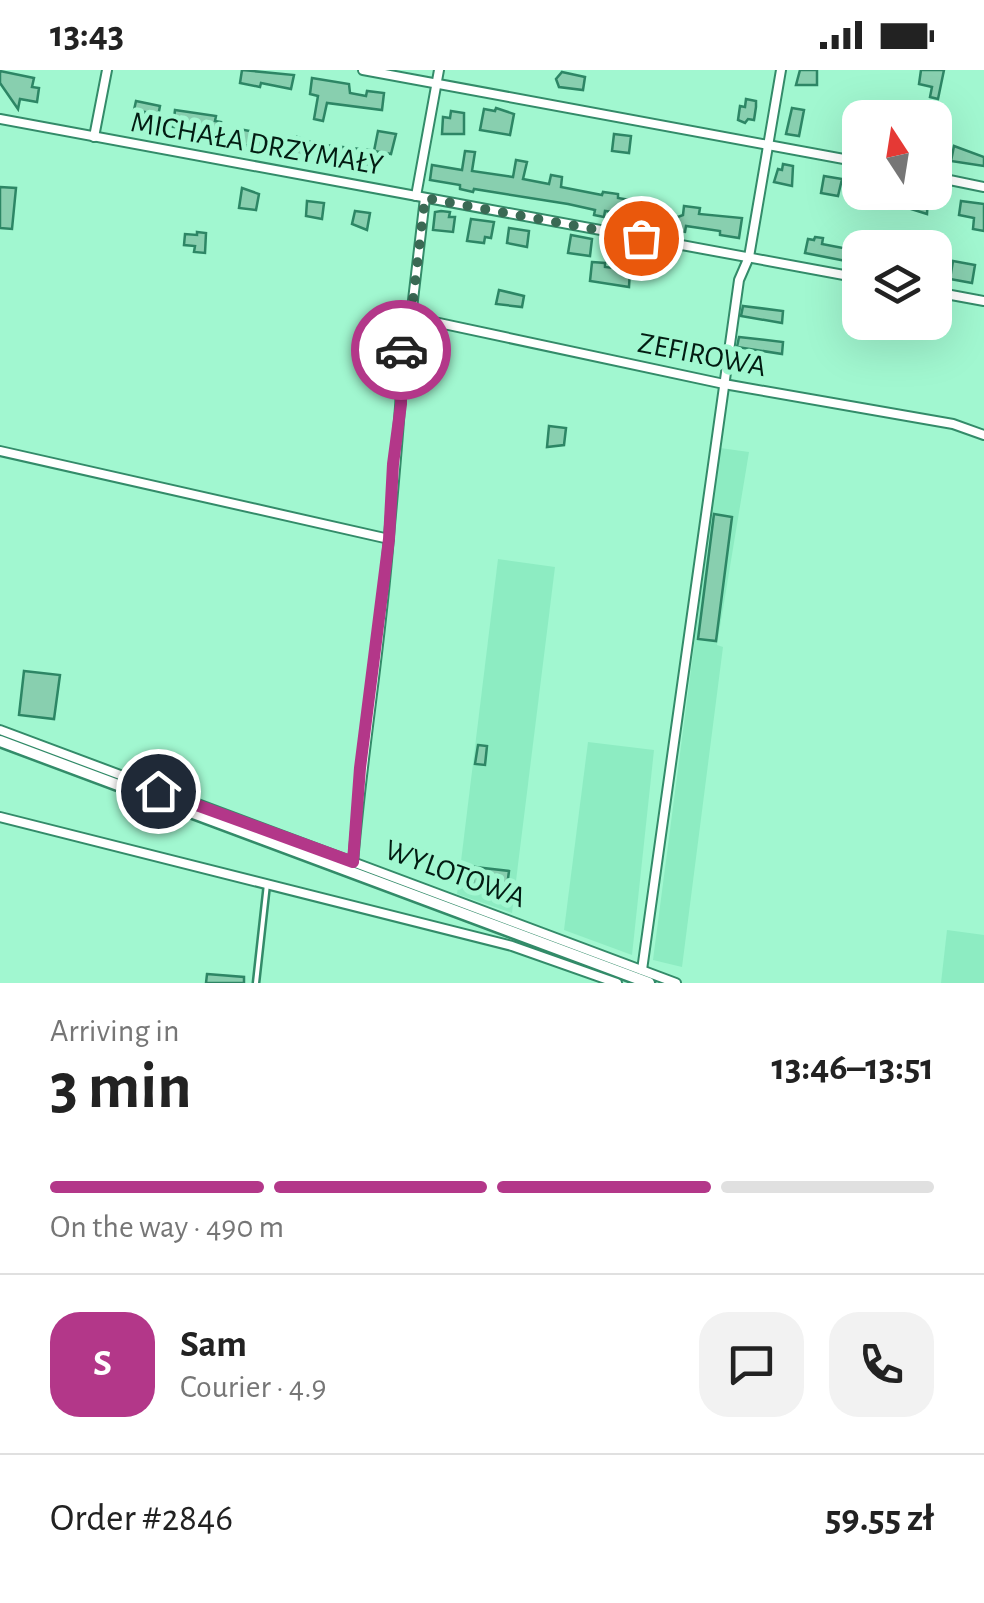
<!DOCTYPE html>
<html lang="en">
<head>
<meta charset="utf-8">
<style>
  :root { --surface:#fff; --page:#f2f2f2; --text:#222; --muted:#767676; --line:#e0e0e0; --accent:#b33789 }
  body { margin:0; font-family:"Alegreya Sans",sans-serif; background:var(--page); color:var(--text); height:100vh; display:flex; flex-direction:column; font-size:38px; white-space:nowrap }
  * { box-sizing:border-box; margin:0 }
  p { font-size:32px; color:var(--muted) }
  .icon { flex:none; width:55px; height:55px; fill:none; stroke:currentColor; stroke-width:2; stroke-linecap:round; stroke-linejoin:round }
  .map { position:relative; height:913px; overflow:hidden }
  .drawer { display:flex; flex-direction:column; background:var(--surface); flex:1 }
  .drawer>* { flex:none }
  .needle { width:65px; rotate:348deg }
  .fabs { position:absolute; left:842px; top:30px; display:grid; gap:20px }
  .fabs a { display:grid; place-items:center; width:110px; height:110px; border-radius:20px; background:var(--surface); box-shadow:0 10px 40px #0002; font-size:50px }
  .pin { position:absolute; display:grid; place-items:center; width:85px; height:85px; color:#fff; margin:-42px; border:5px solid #fff; border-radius:50%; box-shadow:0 2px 10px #0007 }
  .courier { position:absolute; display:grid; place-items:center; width:100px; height:100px; margin:-50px; border:8px solid #b33789; border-radius:50%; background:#fff; color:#222; box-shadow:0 2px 12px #0007 }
  .headline em { font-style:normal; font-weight:700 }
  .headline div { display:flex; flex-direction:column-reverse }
  .headline { display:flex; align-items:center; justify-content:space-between; height:170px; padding:0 50px }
  h1 { font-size:65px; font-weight:700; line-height:75px }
  .bar { display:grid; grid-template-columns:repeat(4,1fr); gap:15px 10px; align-content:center; height:120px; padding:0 50px }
  .bar i { height:12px; border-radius:8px; background:var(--line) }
  .bar .current { background:var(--accent) }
  .bar p { grid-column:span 4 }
  .line { display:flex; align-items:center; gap:25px; padding:0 50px; border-top:2px solid var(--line) }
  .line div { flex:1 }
  .round { display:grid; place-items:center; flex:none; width:105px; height:105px; border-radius:30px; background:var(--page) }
  .status { display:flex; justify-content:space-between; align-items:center; height:70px; padding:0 50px; background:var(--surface); direction:ltr }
  .status svg { height:28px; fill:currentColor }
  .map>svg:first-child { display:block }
</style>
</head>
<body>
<div class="status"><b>13:43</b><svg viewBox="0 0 49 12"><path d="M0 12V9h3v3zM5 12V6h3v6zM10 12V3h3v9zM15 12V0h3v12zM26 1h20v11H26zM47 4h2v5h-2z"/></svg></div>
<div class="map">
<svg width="984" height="913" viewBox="0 0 984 913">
  <rect width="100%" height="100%" fill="#a1f7d0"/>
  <!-- built -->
  <g fill="#8decc2">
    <polygon points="720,378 749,382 717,575 723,577 682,897 653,890"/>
    <polygon points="498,489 555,497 512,843 457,824"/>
    <polygon points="588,672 654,680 632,885 564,860"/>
    <polygon points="947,860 984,865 984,913 941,913"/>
  </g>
  <!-- building -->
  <g fill="#88cfaf" stroke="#2d8665" stroke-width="2.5">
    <polygon points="242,0 294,5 291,19 261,13 260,17 240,13"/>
    <polygon points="800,0 817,0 817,15 796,15"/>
    <polygon points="921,0 944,0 938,29 930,27 932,17 919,14"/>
    <polygon points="0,1 34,8 32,17 39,18 37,32 20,29 18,39 0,13"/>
    <polygon points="562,2 585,7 583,20 559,17 556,9"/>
    <polygon points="312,8 349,14 350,23 366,26 367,21 384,23 382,40 327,33 323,51 314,49 318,26 310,24"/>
    <polygon points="746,29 756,31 756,37 754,50 748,49 745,53 738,50 740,36 745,37"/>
    <polygon points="136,31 160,36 155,62 141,59 145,42 134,40"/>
    <polygon points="496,38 514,44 510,65 480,60 484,39 495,41"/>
    <polygon points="792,38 804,40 799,66 786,64"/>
    <polygon points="175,40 216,46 215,51 221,52 220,62 173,57"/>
    <polygon points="451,41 464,43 464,64 442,64 443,47 450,48"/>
    <polygon points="234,58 281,67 278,83 231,72"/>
    <polygon points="378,61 396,64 391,84 374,81"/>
    <polygon points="614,64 631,66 629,83 612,81"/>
    <polygon points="297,67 316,74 370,80 367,99 293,86"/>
    <polygon points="954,76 984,87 984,96 951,91"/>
    <polygon points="465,81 475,82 472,101 513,107 516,90 527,92 523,109 549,114 551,105 562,107 561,117 602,125 603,122 618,124 618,128 630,130 628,144 605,141 604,147 594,145 595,140 568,134 474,119 473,122 460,119 460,115 430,110 432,95 462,100"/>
    <polygon points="783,94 793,96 792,116 774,112 778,99 782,100"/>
    <polygon points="824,106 842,109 838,126 821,123"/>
    <polygon points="0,117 16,118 12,159 0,158"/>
    <polygon points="242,118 259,124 256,140 239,138"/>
    <polygon points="845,122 879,122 877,132 845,127"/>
    <polygon points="900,122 928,127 927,144 898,135"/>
    <polygon points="307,131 324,133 322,149 306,146"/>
    <polygon points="961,131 984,134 984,161 973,159 974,148 959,145"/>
    <polygon points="684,136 700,138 699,144 742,148 739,168 720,165 720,161 686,156 685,162 676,161 676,158 642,156 645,137 678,147 683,145"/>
    <polygon points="355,141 370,143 367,160 352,154"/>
    <polygon points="441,141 450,142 449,147 455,147 453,162 433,160 435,142"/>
    <polygon points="471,149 494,152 491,168 485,167 484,173 467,171"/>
    <polygon points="509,158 529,161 527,177 507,173"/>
    <polygon points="197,162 206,163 205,183 194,182 195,176 184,175 185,164 197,165"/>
    <polygon points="571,165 592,169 590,186 568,183"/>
    <polygon points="815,167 823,168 822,174 848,179 846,191 805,183 808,169 814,170"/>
    <polygon points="953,191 975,195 972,213 950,209"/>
    <polygon points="592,192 605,193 605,197 630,200 629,217 590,211"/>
    <polygon points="499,220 524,226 522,237 496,234"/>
    <polygon points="743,236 783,241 782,253 741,246"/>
    <polygon points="739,267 783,272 782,284 737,277"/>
    <polygon points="549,356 566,358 564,375 547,377"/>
    <polygon points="714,444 732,447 716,571 698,569"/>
    <polygon points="24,601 60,605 54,649 19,645"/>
    <polygon points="478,675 487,676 485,695 475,694"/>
    <polygon points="475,797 509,801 506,824 472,819"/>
    <polygon points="207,904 244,907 244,913 206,913"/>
  </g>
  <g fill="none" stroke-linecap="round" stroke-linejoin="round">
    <defs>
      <polyline id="service" points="256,913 267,814"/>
      <g id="minor">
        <polyline points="363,0 860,92"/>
        <polyline points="0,49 860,208"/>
        <polyline points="94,67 107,0"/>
        <polyline points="935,107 984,117"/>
        <polyline points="416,126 439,0"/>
        <polyline points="935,222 984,231"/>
        <polyline points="411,247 724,314 953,354 984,365"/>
        <polyline points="0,381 389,469"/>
        <polyline points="0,660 676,913"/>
        <polyline points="0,747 512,876 617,913"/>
        <path d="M353 793C362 683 381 575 389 466 393 423 397 380 400 337 403 307 394 273 411 247L425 128"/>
        <polyline points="642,900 739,210 749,187 781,0"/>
      </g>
      <polyline id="tertiary" points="0,671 649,913"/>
    </defs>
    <!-- service casing -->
    <use href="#service" stroke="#338b69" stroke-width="9"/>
    <!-- minor casing -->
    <use href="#minor" stroke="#338b69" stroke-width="12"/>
    <!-- tertiary casing -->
    <use href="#tertiary" stroke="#338b69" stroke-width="15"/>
    <!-- service -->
    <use href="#service" stroke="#fff" stroke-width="4"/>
    <!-- minor -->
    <use href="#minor" stroke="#fff" stroke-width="8"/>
    <!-- tertiary -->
    <use href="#tertiary" stroke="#fff" stroke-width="10"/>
  </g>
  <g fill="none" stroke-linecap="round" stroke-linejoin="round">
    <!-- done -->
    <polyline stroke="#3a6954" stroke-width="10" stroke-dasharray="0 18" points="401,280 406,255 411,247 425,128 641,168"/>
    <!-- route -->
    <polyline stroke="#b33789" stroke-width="12" points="158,721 353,792 360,698 389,469 393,394 401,334 401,280"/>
  </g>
  <g text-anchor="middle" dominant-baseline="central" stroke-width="10" stroke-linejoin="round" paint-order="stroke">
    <!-- street labels -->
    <g font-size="30" fill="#021c12" stroke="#a1f7d0">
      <text transform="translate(257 74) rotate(10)">MICHAŁA DRZYMAŁY</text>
      <text transform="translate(702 285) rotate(11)">ZEFIROWA</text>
      <text transform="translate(455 804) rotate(20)">WYLOTOWA</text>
    </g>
  </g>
</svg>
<div class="fabs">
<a><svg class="needle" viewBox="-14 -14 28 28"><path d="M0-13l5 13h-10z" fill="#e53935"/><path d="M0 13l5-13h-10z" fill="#767676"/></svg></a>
<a><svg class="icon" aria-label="layers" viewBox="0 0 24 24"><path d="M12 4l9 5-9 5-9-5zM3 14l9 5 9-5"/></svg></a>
</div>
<div class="pin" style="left:641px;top:168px;background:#ea580c"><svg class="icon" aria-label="bag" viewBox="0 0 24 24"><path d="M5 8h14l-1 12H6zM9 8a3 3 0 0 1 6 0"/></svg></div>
<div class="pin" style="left:158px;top:721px;background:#1f2937"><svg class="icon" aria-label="home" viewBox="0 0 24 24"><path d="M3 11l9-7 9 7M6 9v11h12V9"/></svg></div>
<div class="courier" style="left:401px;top:280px"><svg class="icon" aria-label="car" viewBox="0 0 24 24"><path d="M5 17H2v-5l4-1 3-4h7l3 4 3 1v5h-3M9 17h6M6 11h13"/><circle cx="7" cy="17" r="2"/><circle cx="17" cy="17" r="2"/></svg></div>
</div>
<section class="drawer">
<div class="headline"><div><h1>3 min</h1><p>Arriving in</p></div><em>13:46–13:51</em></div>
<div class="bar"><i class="current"></i><i class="current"></i><i class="current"></i><i></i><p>On the way · 490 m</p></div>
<div class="line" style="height:180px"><b class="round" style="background:var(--accent);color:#fff">S</b><div><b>Sam</b><p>Courier · 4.9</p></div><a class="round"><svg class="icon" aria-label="chat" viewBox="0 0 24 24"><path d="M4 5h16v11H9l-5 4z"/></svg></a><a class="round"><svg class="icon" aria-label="phone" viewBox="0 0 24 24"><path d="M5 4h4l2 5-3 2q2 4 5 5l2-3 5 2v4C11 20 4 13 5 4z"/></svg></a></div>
<div class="line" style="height:130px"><div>Order #2846</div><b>59.55 zł</b></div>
</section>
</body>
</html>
